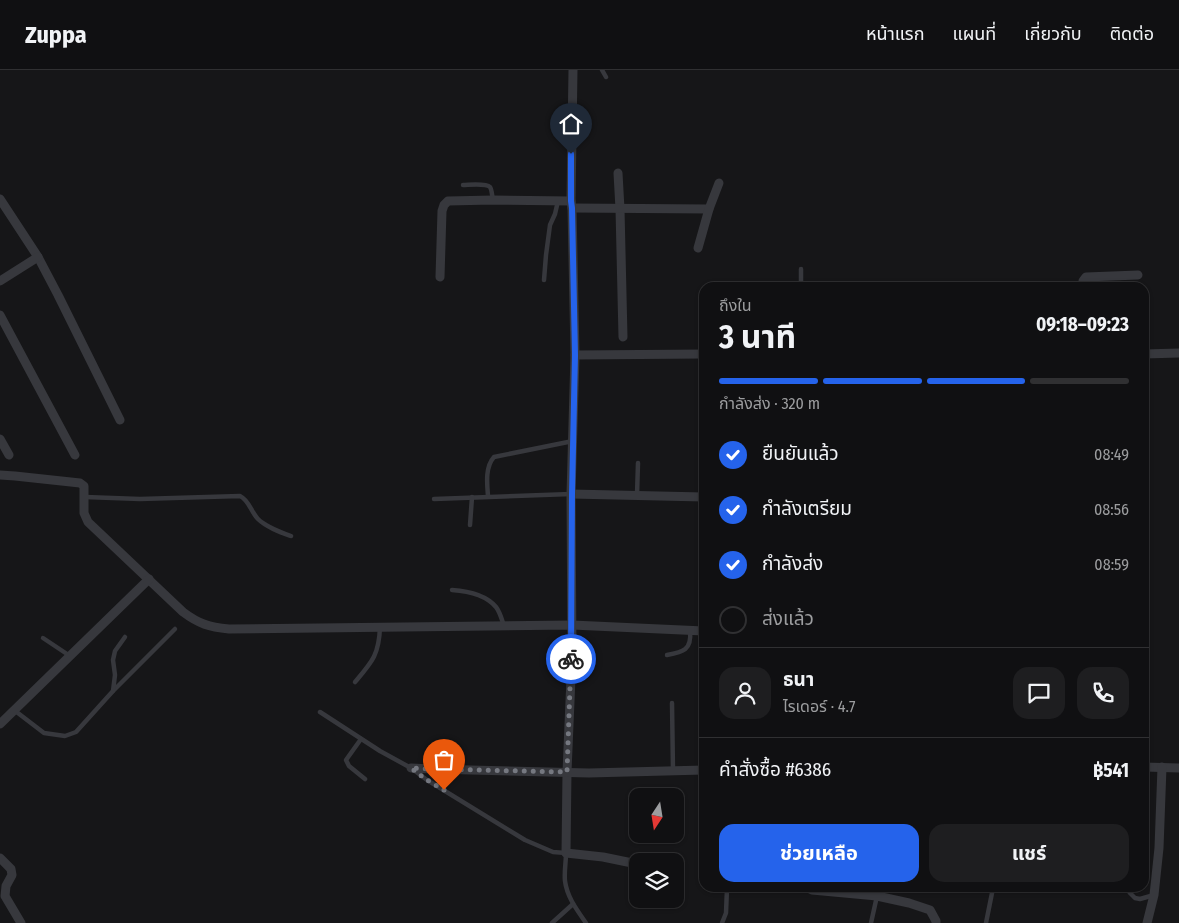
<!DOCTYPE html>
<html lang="th">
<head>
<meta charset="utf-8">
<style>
  :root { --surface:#101012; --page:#1e1e20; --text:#f1f3f6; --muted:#9c9d9f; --line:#303032; --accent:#2563eb }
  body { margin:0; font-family:"Fira Sans Condensed","Noto Sans Thai",sans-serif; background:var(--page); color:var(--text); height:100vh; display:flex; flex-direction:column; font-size:19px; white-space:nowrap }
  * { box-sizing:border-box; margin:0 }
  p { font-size:16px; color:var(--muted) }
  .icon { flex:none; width:28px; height:28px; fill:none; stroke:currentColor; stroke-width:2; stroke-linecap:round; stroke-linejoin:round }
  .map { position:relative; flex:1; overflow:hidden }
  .side { position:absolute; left:699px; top:212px; width:450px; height:610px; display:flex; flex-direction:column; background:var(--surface); border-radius:15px; box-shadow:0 1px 4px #0004,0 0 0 1px var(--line) }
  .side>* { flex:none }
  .needle { width:32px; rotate:192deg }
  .fabs { position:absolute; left:629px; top:718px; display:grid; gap:10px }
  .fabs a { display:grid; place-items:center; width:55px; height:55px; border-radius:10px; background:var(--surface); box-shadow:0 1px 4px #0004,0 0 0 1px var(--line); font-size:25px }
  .pin { position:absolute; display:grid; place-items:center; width:42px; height:42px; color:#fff; margin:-51px -21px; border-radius:50% 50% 50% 0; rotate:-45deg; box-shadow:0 0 5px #0007 }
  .pin .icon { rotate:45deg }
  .courier { position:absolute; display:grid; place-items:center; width:50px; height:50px; margin:-25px; border:4px solid #2563eb; border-radius:50%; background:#fff; color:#222; box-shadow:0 1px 6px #0007 }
  .summary em { font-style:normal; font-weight:700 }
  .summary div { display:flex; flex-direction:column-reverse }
  .summary { display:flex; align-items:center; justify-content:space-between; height:85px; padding:0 20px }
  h1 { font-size:32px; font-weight:700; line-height:38px }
  .bar { display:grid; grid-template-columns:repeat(4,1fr); gap:8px 5px; align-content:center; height:60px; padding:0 20px }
  .bar i { height:6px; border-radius:4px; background:var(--line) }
  .bar .active { background:var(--accent) }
  .bar p { grid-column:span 4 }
  .line { display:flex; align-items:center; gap:12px; padding:0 20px; border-top:1px solid var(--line) }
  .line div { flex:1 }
  .round { display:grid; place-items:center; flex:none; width:52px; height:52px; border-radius:15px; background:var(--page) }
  ol { padding:0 20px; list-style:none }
  li { display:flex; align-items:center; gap:15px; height:55px }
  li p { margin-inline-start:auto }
  li .icon { padding:5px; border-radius:50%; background:var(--accent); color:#fff; stroke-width:4 }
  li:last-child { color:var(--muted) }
  li i { width:28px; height:28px; border:2px solid var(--line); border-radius:50% }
  .action { display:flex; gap:10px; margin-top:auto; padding:10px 20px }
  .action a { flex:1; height:58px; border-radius:15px; background:var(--accent); color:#fff; font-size:20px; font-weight:700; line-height:58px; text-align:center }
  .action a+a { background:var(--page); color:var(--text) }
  header { display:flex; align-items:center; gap:30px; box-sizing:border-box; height:70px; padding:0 25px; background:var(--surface); border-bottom:1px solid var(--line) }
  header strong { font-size:24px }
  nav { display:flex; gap:28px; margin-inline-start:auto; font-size:18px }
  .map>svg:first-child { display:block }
</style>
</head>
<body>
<header>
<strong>Zuppa</strong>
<nav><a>หน้าแรก</a><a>แผนที่</a><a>เกี่ยวกับ</a><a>ติดต่อ</a></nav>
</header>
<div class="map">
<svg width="1179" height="853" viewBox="0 0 1179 853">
  <rect width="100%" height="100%" fill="#161618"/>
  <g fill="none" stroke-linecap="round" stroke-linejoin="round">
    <!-- service -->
    <g stroke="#37383d" stroke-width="4.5">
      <polyline points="602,0 606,7"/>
      <path d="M463 115C469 115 486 113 490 117 492 120 492 126 493 130"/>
      <polyline points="544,210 546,185 550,155 555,144 558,131"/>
      <polyline points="801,218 801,199"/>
      <polyline points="637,425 638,393"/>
      <path d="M488 426C487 414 485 397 494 387L573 371"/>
      <path d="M85 427 140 429 240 426C249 430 251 442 258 449 266 457 280 462 291 466"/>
      <polyline points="434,429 571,424"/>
      <polyline points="470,455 472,427"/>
      <path d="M452 520C467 521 486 525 496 537 500 542 502 550 504 556"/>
      <polyline points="43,568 70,586"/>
      <path d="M667 585C683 582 692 580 690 561"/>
      <path d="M355 612C372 592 379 585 380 557"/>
      <polyline points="113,621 175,559"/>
      <polyline points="672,633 673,701"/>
      <polyline points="14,640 44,663 65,666 76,662 113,621 115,605 113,590 115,581 125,567"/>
      <path d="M320 642 380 681 411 698 427 710 525 770 553 782 566 783C566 792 564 802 565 811 567 827 577 840 586 853"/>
      <polyline points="361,669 346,690 349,696 365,709"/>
      <polyline points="1127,818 1130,823 1135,828 1140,829 1154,825"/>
      <polyline points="552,853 573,834"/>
      <polyline points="722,853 726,843 727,818"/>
      <polyline points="871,853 877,826"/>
      <polyline points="986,853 993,818"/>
    </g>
    <!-- minor -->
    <g stroke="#37383d" stroke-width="9">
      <polyline points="573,0 571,131 572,138 575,285 571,424 572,584 567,702 566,783 603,787 637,794"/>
      <polyline points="618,103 620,139 623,267"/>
      <polyline points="0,129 38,187 58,225 120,350"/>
      <polyline points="572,138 709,139"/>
      <polyline points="698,178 709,139 719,113"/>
      <polyline points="440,207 442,141 444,135 448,131 493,130 571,131"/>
      <polyline points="0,211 38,187"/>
      <polyline points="1083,218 1083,211 1086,207 1138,205"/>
      <polyline points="0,245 75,385"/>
      <polyline points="1144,284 1179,283"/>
      <polyline points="575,285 704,284"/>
      <polyline points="0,369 9,385"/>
      <path d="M0 405 15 406 80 413 84 416V443L88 452 183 542C199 554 209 557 229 559L572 555 704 561"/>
      <polyline points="571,424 704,427"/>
      <polyline points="0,654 149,509"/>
      <polyline points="1144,697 1179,698"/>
      <polyline points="411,698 432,699 589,703 704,700"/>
      <polyline points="0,788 11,799 12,805 6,816 5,826 21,853"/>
      <polyline points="808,818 812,820 877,826 909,833 930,840 936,851 936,853"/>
      <polyline points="1147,853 1154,825 1159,778 1162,697"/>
    </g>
  </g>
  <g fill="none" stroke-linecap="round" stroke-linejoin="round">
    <!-- done -->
    <polyline stroke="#757880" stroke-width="5" stroke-dasharray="0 9" points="444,720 427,710 411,698 432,699 567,702 571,589"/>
    <!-- route -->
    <polyline stroke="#2563eb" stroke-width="6" points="571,84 571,131 572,138 575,285 572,424 571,589"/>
  </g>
</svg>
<div class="fabs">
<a><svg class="needle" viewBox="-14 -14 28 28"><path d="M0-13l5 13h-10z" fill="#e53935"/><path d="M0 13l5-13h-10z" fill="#9c9d9f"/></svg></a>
<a><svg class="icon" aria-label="layers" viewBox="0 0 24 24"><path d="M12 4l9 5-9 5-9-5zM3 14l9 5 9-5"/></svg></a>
</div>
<div class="pin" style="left:444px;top:720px;background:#ea580c"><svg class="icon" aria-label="bag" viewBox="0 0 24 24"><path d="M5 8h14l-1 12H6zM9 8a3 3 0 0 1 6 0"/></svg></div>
<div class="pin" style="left:571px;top:84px;background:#1f2937"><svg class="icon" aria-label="home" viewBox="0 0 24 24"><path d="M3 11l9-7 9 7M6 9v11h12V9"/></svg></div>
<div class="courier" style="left:571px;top:589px"><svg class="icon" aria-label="bike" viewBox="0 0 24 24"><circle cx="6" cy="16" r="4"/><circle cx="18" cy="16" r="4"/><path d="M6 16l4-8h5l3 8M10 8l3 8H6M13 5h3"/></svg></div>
<section class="side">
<div class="summary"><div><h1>3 นาที</h1><p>ถึงใน</p></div><em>09:18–09:23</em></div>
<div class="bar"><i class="active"></i><i class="active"></i><i class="active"></i><i></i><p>กำลังส่ง · 320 m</p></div>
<ol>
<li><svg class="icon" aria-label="check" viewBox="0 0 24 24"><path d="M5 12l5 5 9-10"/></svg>ยืนยันแล้ว<p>08:49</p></li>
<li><svg class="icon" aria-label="check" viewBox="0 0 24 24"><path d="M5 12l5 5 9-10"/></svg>กำลังเตรียม<p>08:56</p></li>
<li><svg class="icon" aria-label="check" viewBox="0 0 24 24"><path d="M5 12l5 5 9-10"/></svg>กำลังส่ง<p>08:59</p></li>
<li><i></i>ส่งแล้ว</li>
</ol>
<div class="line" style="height:90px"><a class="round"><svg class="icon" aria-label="person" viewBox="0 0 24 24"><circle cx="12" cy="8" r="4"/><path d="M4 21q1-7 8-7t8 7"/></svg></a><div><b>ธนา</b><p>ไรเดอร์ · 4.7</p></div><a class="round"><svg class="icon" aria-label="chat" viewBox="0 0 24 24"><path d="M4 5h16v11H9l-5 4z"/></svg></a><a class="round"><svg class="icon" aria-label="phone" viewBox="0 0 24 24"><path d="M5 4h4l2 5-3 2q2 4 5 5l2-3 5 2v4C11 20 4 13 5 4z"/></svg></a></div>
<div class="line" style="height:65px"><div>คำสั่งซื้อ #6386</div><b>฿541</b></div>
<div class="action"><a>ช่วยเหลือ</a><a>แชร์</a></div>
</section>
</div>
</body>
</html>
